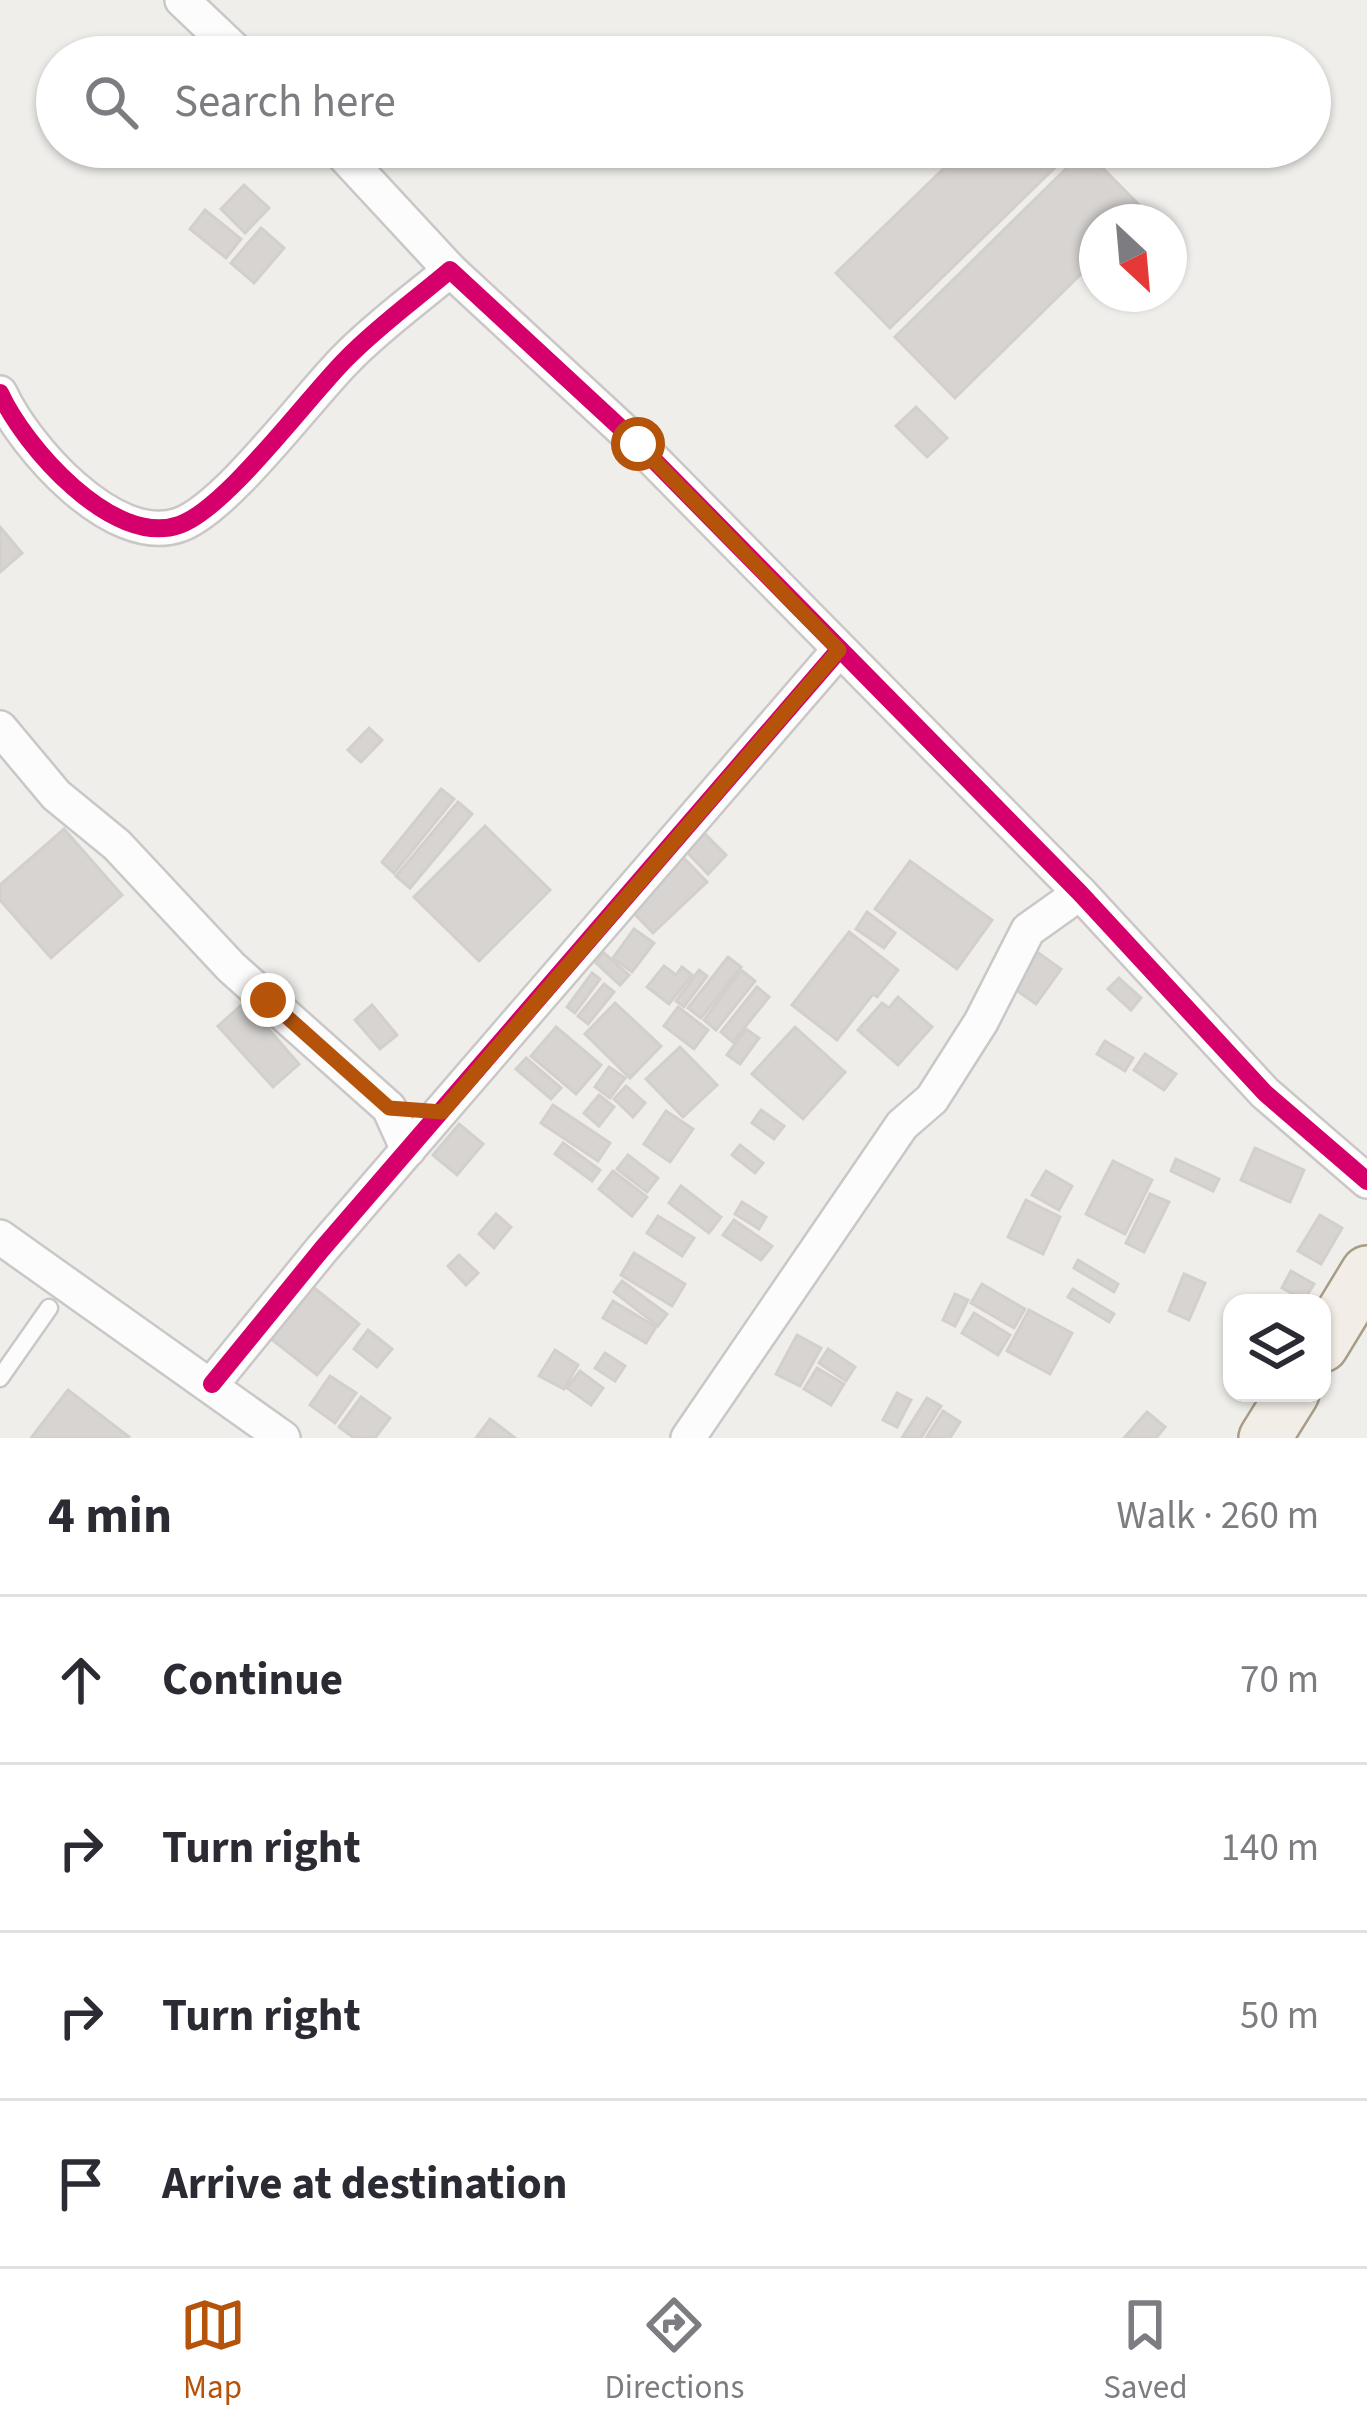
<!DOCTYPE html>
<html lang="en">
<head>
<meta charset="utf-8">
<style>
	:root { --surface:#fff; --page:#f2f2f3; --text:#2b2b33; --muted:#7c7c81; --line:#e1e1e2; --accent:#b45309 }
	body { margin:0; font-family:"Source Sans 3",sans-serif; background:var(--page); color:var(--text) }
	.controls { position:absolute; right:36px; bottom:36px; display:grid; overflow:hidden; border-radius:24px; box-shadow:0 3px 9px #0004 }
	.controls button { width:108px; height:108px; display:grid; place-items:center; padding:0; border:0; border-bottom:3px solid var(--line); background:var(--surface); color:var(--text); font:60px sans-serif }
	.compass { position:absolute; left:1079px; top:204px; width:108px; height:108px; border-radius:50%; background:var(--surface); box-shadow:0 3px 9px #0004; rotate:154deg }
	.stop { position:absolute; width:36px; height:36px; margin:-27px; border:9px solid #b45309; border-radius:50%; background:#fff }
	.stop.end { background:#b45309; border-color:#fff; box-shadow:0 3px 12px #0008 }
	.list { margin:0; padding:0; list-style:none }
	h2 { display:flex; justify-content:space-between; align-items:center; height:156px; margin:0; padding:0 48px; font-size:51px }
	h2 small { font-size:39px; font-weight:400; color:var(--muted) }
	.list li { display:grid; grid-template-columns:78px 1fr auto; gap:36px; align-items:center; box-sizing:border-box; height:168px; padding:0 48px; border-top:3px solid var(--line) }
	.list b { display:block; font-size:45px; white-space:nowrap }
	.list em { font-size:39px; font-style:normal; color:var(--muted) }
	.icon { flex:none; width:66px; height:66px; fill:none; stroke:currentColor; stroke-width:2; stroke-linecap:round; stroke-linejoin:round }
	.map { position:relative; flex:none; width:1367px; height:1438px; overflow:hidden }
	.search { position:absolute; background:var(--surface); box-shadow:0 3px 9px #0004; left:36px; right:36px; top:36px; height:132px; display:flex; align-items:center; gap:30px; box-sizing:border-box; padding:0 42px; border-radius:66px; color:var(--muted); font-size:45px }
	.sheet { height:828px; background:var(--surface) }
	nav { display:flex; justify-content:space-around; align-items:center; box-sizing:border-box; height:168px; border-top:3px solid var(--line); background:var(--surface); font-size:33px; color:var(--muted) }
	nav a { display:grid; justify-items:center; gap:6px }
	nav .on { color:var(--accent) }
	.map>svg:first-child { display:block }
</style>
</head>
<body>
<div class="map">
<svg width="1367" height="1438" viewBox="0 0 1367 1438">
	<rect width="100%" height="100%" fill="#f0eeeb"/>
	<g fill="#d7d4d2" stroke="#d3d0cc" stroke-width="3">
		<path d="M966,147h98l6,6 -180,175 -54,-55z"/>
		<path d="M1085,150l60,61 -11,11h-37v36l-142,140 -60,-61z"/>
		<path d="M244,185l25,23 -24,25 -24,-24z"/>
		<path d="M205,210l36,29 -15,19 -36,-29z"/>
		<path d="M261,228l23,20 -30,35 -23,-20z"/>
		<path d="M916,407l31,31 -20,19 -31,-31z"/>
		<path d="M0,527l22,26 -22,19z"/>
		<path d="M369,728l13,12 -21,22 -13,-12z"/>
		<path d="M441,789l13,10 -60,74 -12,-11z"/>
		<path d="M458,802l14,12 -62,74 -14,-12z"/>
		<path d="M485,826l65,64 -71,71 -65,-64z"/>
		<path d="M64,829l58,66 -71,63 -51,-58v-15z"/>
		<path d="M702,831l24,24 -18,19 -24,-25z"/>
		<path d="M678,852l29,30 -54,51 -28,-29z"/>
		<path d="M910,861l82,59 -35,49 -82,-60z"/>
		<path d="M867,912l28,21 -11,15 -28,-19z"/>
		<path d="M634,929l20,14 -22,29 -19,-14z"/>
		<path d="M849,932l49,38 -21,27 -4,-3 -36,46 -45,-35z"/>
		<path d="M1037,952l24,17 -25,35 -24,-17z"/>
		<path d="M604,953l25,22 -9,10 -25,-23z"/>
		<path d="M728,957l13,10 -40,51 -13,-10z"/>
		<path d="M664,966l12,9 6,-8 10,8 -23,29 -22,-17z"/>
		<path d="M699,970l8,6 -23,31 -8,-6z"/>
		<path d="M741,970l14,11 -39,49 -12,-10z"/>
		<path d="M592,973l8,6 -25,34 -8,-6z"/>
		<path d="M1119,978l22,20 -10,12 -23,-21z"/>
		<path d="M604,984l10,8 -26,32 -10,-8z"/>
		<path d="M757,987l12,10 -36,45 -12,-10z"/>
		<path d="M898,997l34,30 -34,38 -40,-35 24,-27 7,5z"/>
		<path d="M245,1002l54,62 -26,23 -55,-61z"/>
		<path d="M615,1003l46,43 -31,32 -45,-44z"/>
		<path d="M372,1005l25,30 -17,14 -25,-29z"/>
		<path d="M678,1007l30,23 -14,19 -30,-23z"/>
		<path d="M556,1027l45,38 -25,29 -45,-38z"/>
		<path d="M795,1027l50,45 -42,47 -51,-45z"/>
		<path d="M746,1029l13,9 -19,26 -13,-9z"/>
		<path d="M1105,1041l28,17 -8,13 -28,-17z"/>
		<path d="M680,1047l37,38 -34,32 -37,-38z"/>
		<path d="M1145,1054l31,20 -12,16 -30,-20z"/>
		<path d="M526,1058l35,30 -10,11 -35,-30z"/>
		<path d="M609,1067l16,11 -15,20 -15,-11z"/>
		<path d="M626,1086l19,17 -12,14 -19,-18z"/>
		<path d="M599,1095l15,12 -15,19 -15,-13z"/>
		<path d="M553,1105l57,38 -12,18 -57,-38z"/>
		<path d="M761,1110l23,16 -10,13 -22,-16z"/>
		<path d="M666,1111l27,18 -23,33 -26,-18z"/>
		<path d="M459,1124l24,20 -26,31 -24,-20z"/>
		<path d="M563,1143l37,27 -8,11 -37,-27z"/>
		<path d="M740,1145l23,18 -8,10 -23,-18z"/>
		<path d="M1255,1148l49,22 -14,32 -49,-22z"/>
		<path d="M628,1155l30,23 -11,14 -30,-23z"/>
		<path d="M1176,1159l43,20 -6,12 -42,-20z"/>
		<path d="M1113,1161l39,19 -27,54 -39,-20z"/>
		<path d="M613,1171l34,26 -15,19 -33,-27z"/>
		<path d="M1046,1171l26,15 -13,24 -27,-15z"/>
		<path d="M681,1186l40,31 -12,16 -40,-30z"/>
		<path d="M1150,1194l19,8 -25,50 -18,-9z"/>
		<path d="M1026,1200l34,17 -17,37 -35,-17z"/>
		<path d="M742,1202l24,15 -7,12 -24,-15z"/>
		<path d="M496,1214l15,13 -17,21 -15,-14z"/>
		<path d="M1320,1215l22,13 -21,36 -23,-13z"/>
		<path d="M658,1216l36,22 -12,18 -35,-23z"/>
		<path d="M734,1220l38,26 -11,14 -38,-25z"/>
		<path d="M634,1253l51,31 -13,22 -51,-31z"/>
		<path d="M459,1255l19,18 -12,12 -18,-19z"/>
		<path d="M1078,1260l40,24 -4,8 -40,-24z"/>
		<path d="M1291,1271l23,13 -10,16 -22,-12z"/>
		<path d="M1184,1274l21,9 -16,37 -20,-9z"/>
		<path d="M622,1281l45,33 -9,12 -44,-34z"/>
		<path d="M982,1284l43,25 -11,19 -43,-25z"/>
		<path d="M313,1287l46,37 -42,51 -47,-37z"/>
		<path d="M1073,1289l41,25 -5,8 -41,-25z"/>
		<path d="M955,1294l13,6 -13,26 -12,-6z"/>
		<path d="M613,1301l43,26 -10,16 -43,-25z"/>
		<path d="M1029,1310l43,23 -22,41 -43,-23z"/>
		<path d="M974,1313l36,22 -12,20 -36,-22z"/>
		<path d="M368,1330l24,19 -15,18 -23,-18z"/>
		<path d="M797,1335l24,13 -21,38 -24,-12z"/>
		<path d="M828,1349l27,18 -9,14 -27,-18z"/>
		<path d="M555,1350l23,15 -14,24 -25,-13z"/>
		<path d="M605,1353l20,13 -10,15 -20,-13z"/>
		<path d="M817,1368l27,16 -13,21 -27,-16z"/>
		<path d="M580,1371l23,17 -12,17 -24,-17z"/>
		<path d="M330,1376l26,17 -21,30 -25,-18z"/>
		<path d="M68,1390l61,47 -1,1h-97z"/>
		<path d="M897,1393l14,7 -14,27 -14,-7z"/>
		<path d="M361,1397l29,21 -15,20h-21l-15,-11z"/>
		<path d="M927,1398l14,8 -20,32h-19z"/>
		<path d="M943,1411l17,11 -10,16h-24z"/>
		<path d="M1147,1412l18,15 -9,11h-32z"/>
		<path d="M490,1419l25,19h-39z"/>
	</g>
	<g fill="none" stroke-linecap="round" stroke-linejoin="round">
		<g stroke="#c9c8c7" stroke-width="21">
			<path id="service" d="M0,1378l49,-70"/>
		</g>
		<g stroke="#c9c8c7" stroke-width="38">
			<g id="minor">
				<path d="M182,0l60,57"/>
				<path d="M336,147l114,123"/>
				<path d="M0,393c24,53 113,155 179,132 47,-16 128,-127 167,-166 32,-33 70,-60 104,-89l188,174 442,449 185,200 102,88"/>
				<path d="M0,728l56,67 61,50 114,122 158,141 19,42"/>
				<path d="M0,1237l283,201"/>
				<path d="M212,1384l110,-135 517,-599"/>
				<path d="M688,1438l214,-313 30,-26 49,-77 47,-92 52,-37"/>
			</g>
		</g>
		<g stroke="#a79c86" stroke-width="56">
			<g id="primary">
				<path d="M1322,1346l45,-74"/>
				<path d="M1265,1438l28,-45"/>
			</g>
		</g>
		<use href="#service" stroke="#fdfcfc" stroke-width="16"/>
		<use href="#minor" stroke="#fdfcfc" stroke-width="33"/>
		<use href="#primary" stroke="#f3ede7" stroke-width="51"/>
		<g stroke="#fff" stroke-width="26">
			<g id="cycleway">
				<path d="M0,393c24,53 113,155 179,132 47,-16 128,-127 167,-166 32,-33 70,-60 104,-89l188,174 442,449 185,200 102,88"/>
				<path d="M212,1384l110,-135 517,-599"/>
			</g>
		</g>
		<use href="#cycleway" stroke="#d6006c" stroke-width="18"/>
	</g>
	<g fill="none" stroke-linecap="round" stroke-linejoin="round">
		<path stroke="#b45309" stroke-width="15" d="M268,1000l121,108 53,4 397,-462 -201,-206"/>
	</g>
</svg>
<div class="controls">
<button><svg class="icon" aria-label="layers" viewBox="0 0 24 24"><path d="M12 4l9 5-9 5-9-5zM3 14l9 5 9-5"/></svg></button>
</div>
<svg class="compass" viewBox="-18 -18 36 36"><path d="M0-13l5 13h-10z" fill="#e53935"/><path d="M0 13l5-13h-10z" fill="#7c7c81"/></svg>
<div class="stop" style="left:638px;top:444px"></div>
<div class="stop end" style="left:268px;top:1000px"></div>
<div class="search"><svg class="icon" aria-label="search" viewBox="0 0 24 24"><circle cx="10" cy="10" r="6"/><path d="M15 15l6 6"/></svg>Search here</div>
</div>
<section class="sheet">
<h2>4 min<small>Walk · 260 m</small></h2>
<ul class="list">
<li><svg class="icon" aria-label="ahead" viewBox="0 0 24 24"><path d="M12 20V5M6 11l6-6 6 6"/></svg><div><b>Continue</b></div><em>70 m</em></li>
<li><svg class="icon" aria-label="right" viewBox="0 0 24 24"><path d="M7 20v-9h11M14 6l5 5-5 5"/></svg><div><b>Turn right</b></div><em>140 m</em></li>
<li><svg class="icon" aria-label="right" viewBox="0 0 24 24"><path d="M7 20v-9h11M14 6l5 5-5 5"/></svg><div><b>Turn right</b></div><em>50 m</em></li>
<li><svg class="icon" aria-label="arrive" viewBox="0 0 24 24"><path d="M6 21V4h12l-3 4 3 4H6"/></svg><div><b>Arrive at destination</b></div></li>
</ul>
</section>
<nav>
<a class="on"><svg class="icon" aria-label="map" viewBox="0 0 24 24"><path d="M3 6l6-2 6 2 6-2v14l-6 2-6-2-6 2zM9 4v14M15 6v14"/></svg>Map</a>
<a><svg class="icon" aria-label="directions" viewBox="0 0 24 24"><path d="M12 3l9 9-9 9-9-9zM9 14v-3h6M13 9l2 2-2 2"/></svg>Directions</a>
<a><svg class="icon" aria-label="saved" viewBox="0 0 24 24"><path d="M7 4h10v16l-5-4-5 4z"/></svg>Saved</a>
</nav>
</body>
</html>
